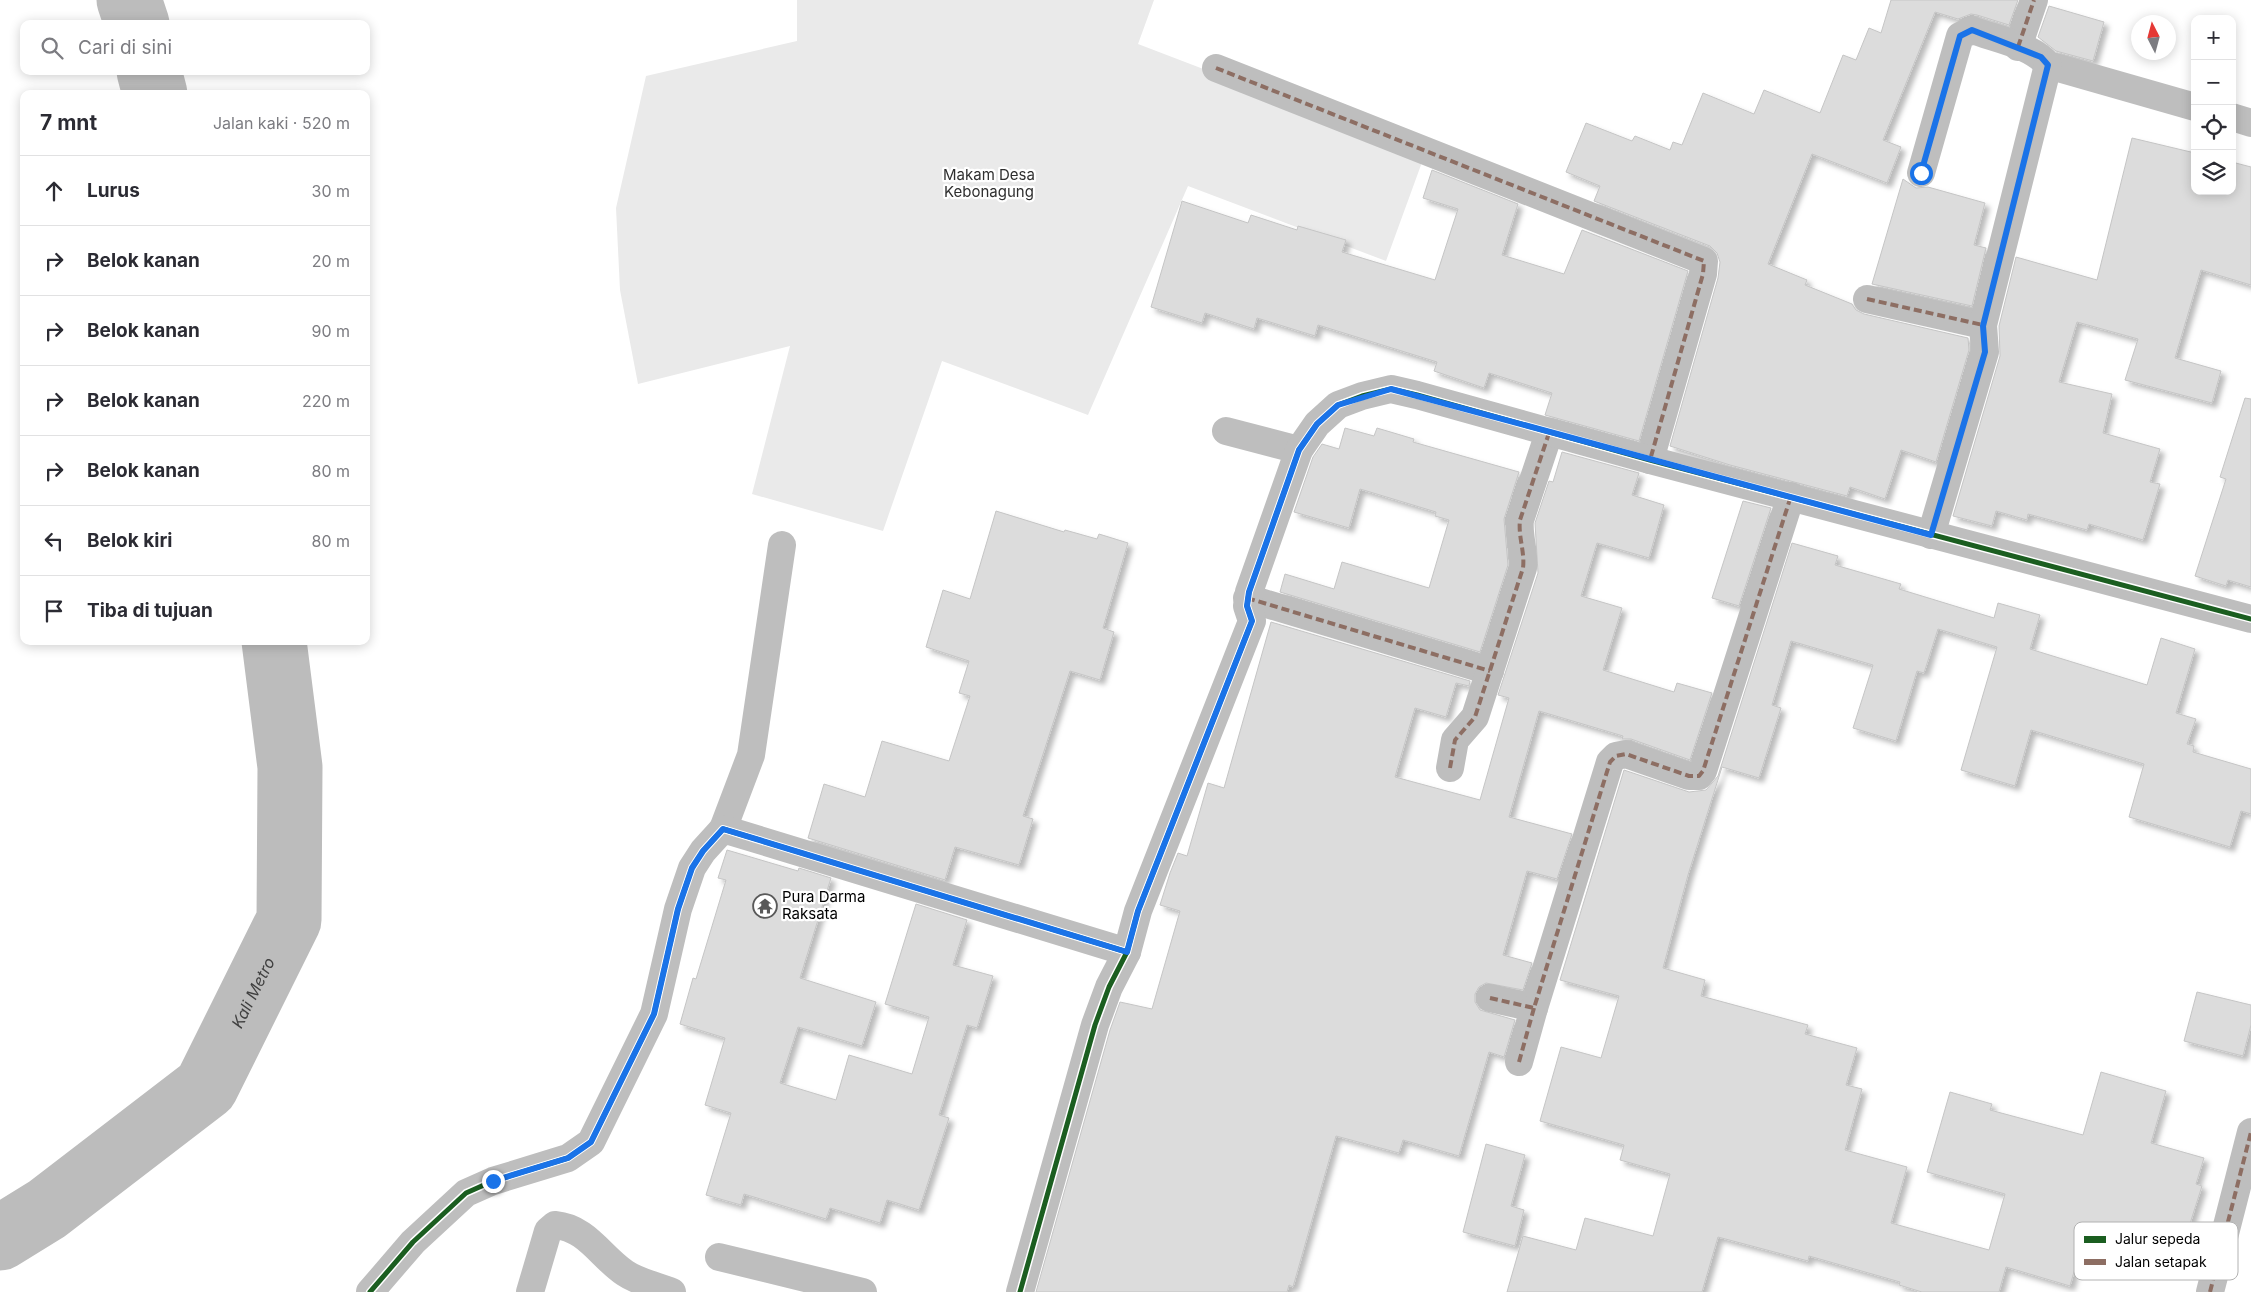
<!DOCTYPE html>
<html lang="id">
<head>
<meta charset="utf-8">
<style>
	:root { --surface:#fff; --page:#f2f2f3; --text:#2b2b33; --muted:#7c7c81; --line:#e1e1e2 }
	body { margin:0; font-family:Inter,sans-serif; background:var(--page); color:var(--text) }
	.controls { position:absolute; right:15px; top:15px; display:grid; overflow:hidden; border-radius:10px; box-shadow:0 2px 12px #0003 }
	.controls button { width:45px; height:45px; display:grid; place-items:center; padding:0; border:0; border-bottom:1px solid var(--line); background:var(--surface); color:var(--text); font:25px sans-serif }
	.compass { position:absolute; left:2131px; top:15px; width:45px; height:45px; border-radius:50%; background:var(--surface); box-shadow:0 2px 12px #0003; rotate:354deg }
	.stop { position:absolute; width:15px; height:15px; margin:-11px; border:4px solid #1a73e8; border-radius:50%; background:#fff }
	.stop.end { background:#1a73e8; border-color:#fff; box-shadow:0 1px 5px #0008 }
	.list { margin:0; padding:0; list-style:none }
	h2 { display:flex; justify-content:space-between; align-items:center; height:65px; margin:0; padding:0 20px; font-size:21px }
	h2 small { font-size:16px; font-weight:400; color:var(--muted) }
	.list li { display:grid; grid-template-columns:32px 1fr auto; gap:15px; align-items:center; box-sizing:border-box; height:70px; padding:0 20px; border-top:1px solid var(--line) }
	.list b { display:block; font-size:19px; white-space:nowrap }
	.list em { font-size:16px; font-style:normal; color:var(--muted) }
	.icon { flex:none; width:28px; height:28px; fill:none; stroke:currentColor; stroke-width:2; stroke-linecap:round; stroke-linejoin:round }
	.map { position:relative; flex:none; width:2251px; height:1292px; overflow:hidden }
	.search { position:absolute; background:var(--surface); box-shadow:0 2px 12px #0003; left:20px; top:20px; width:350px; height:55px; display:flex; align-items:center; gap:12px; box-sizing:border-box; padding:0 18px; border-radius:10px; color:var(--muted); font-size:19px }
	.panel { position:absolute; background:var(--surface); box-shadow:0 2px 12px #0003; left:20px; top:90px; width:350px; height:555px; border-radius:10px }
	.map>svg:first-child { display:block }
</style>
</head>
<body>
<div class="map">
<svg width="2251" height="1292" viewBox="0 0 2251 1292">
	<defs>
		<filter id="shadow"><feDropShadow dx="4.5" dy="4.5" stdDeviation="2.5" flood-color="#0004"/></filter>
	</defs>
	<rect width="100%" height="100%" fill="#fff"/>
	<path fill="#eaeaea" d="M797,0h357l-16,44 287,110 -39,107 -198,-75 -100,229 -146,-54 -59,170 -131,-37 38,-148 -152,38 -18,-94 -4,-82 30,-132 151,-35z"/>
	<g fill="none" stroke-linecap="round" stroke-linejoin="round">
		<g stroke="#bcbcbc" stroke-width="65">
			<path d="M129,0l8,24"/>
			<path d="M149,71l6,23"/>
			<path id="s1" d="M0,1238l47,-29 159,-122 83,-167 1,-153 -16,-126"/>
		</g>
	</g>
	<g fill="#dcdcdc" stroke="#c5c5c5" filter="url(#shadow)">
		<path d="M1891,0h127l-9,25 -32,-10 -6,-1 -13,5 -23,-7 -52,128 18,7 -14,36 -75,-29 -44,110 39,16 -2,5 47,19 4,6 8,4 104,24 1,12 -33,112 -35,-12 -16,49 -35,-12 -3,9 -117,-31 -60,-19 48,-168 2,-16 -3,-9 -7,-7 -116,-45 6,-15 -34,-14 20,-49 46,18 3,-5 35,14 3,-8 9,3 21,-52 51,21 10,-24 56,23 23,-58 13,5 13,-32 12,5z"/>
		<path d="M2049,6l55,16 -11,39 -37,-10 -18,-14z"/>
		<path d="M2132,138l63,15v38h37v-29l19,5v118l-50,-15 -26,88 46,13 -9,32 -87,-23 13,-41 -61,-17 -18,60 53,12 -9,39 57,16 -10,33 10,2 -17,56 -54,-16 -2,6 -59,-16 -1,6 -31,-9 -4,15 -39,-10 47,-160 -1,-30 17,-69 81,23z"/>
		<path d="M1432,170l86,34 -16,51 62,19 18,-44 106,41 -49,170 -94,-26 7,-22 -63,-20 -5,15 -50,-17 3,-9 -119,-37 -3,11 -58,-18 -3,11 -49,-16 -3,10 -51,-16 31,-106 66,22 3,-8 46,15 1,-4 48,14 -4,12 93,28 23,-71 -35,-11z"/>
		<path d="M1903,179l13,9 12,-1 57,16 -11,42 12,3 -14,58 -100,-22z"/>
		<path d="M2245,398l6,1v188l-23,-7 -2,6 -31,-10 31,-97 -6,-2z"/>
		<path d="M1345,428l29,8 3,-8 37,11 -1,3 106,30 -15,47 4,46 -28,87 -200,-60 5,-18 49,15 8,-27 87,26 20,-68 -14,-4 1,-4 -76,-23 -11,39 -55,-16 19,-55 9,-13 17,5z"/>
		<path d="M1562,452l77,21 -7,22 32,10 -15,53 -52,-15 -16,53 41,12 -19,62 71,22 3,-9 35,10 -22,67 -59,-21h-9l1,-3 -84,-25 -30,106 63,17 -15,45 -30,-8 -24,84 29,8 -9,27 -37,-7 -7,4 -4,7v8l5,8 35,10 -11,37 -15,-5 -30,104 -56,-16 -4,13 -63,-17 -43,151 -4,-2 -2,7h-251l74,-262 10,-28 32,7 28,-98 -20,-6 10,-32 8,-20 9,3 21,-73 16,5 47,-166 199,59 -1,5 -13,-3 -10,34 -31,-9 -20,69 85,23 29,-102 -11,-3 40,-122 -3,-50 14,-42 4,1z"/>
		<path d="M1743,501l28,7 -32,98 -27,-8z"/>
		<path d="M996,511l68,21 1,-2 32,9 2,-5 29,9 -25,85 11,4 -14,48 -30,-9 -47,145 10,3 -14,46 -64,-18 -10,33 -137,-42 16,-54 41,13 17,-56 67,20 21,-65 -11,-3 10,-32 -43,-14 17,-57 27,9z"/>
		<path d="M1792,543l46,13 -3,9 66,19 -2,5 95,29 4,-15 42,12 -10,34 117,36 14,-47 34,11 -19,64 20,6 -9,25 7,2 -1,6 58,17v45l-10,-3 -11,36 -101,-30 15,-53 -113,-34 -16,56 -54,-16 36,-123 -59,-18 -14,44 -7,-2 -21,70 -43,-13 20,-63 -82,-24 -19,64 9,3 -22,70 -37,-11 -34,108 -25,93 42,12 -4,16 107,29 -3,9 52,14 -11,37 16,4 -17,61 62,17 -16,56 98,27 16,-56 -78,-22 23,-80 42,12 -2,6 93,25 18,-63 65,19 -15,52 53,15 -8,26 6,2 -23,72 -61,-17 -4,15 -33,-9 -11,39 -64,-19 -7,25h-77l-23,-7 1,-3 -91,-26 -1,5 -90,-24 -16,55h-195l16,-56 53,14 9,-32 68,18 17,-62 -50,-14 4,-15 -84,-24 21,-74 40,11 18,-62 -59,-16 64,-210 65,22 17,-2 12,-14z"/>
		<path d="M727,850l71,21 1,-3 32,10 -31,100 76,24 -14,44 -64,-19 -18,56 56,17 13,-45 63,19 17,-57 -44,-13 31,-100 51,16 -14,45 40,11 -16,52 -10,-3 -28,90 10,3 -30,92 -32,-10 -7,23 -50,-15 -4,11 -82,-25 -3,11 -35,-10 25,-82 -26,-8 20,-67 -45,-14 13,-46 3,1 30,-99 -8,-2z"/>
		<path d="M2197,992l54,13v20l-8,31 -59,-15z"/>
		<path d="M1486,1144l39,11 -14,51 13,4 -9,36 -52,-14z"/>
	</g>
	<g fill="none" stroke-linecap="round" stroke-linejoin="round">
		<g stroke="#bebebe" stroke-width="28">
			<path d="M2018,47l16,-47"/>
			<path d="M1216,68l488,193 -1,13 -53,186"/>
			<path d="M2232,117l19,6"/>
			<path d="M1921,173l39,-137 12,-6c24,9 60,15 76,35l147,42"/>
			<path d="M1867,299l116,26"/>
			<path d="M1226,431l73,19"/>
			<path d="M1931,535l54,-183 -2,-27 65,-260"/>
			<path d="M1247,598l243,73"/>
			<path d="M1450,768l5,-28 20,-23 48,-149c2,-16 -5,-32 -3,-48l29,-87"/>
			<path d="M723,829l28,-74 31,-210"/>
			<path d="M1490,998l44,10 76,-246 6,-6 10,-2 63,22h10l4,-5 88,-275"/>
			<path d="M1519,1062l15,-54"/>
			<path d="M719,1257l144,35"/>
			<path d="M370,1292l43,-50 53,-49 27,-12 75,-23 23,-16 63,-128 24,-105 14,-41 11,-17 20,-22 404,123"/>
			<path d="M530,1292l18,-61 7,-6c32,3 45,31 70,48 13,9 32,13 47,19"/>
			<path d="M1020,1292l75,-267 14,-38 18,-35 11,-41 114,-290 -5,-15 2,-14 50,-142 18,-26 21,-19 24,-9 29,-7 26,6 233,65 601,159"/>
			<path d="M2210,1292l41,-160"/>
		</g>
		<g stroke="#8d6e63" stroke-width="4" stroke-dasharray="8 4" stroke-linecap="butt">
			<path d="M2018,47l16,-47"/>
			<path d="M1216,68l488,193 -1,13 -53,186"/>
			<path d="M1867,299l116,26"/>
			<path d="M1931,535l54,-183 -2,-27 65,-260"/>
			<path d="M1247,598l243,73"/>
			<path d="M1450,768l5,-28 20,-23 48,-149c2,-16 -5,-32 -3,-48l29,-87"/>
			<path d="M1490,998l44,10 76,-246 6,-6 10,-2 63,22h10l4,-5 88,-275"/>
			<path d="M1519,1062l15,-54"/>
			<path d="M2210,1292l41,-160"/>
		</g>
		<g stroke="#fff" stroke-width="8">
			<g id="cycleway">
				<path d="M370,1292l43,-50 53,-49 27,-12 75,-23 23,-16 63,-128 24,-105 14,-41 11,-17 20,-22 404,123"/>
				<path d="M1020,1292l75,-267 14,-38 18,-35 11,-41 114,-290 -5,-15 2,-14 50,-142 18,-26 21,-19 24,-9 29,-7 26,6 233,65 601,159"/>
			</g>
		</g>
		<use href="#cycleway" stroke="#1b5e20" stroke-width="5"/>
	</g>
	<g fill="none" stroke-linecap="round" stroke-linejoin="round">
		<path stroke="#1a73e8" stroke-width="6" d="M493,1181l75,-23 23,-16 63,-128 24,-105 14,-41 11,-17 20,-22 404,123 11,-41 114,-290 -5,-15 2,-14 50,-142 18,-26 21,-19 53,-16 540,146 54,-183 -2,-26 65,-261 -7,-8 -69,-27 -12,6 -39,137"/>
	</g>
	<defs>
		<g id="temple-ring" transform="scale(1.25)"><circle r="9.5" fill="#fff" stroke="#595959" stroke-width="1.5"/><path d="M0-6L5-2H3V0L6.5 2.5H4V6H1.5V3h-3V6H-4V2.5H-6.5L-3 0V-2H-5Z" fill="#595959"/></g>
	</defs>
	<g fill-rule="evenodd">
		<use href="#temple-ring" x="765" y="906"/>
	</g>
	<g text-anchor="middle" stroke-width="4.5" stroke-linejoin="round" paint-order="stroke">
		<g font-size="15" fill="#2f2f2f" stroke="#fff">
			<text x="989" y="180">Makam Desa<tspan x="989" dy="17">Kebonagung</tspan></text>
		</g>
		<g font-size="15" fill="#000" stroke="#fff" text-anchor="start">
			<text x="782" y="902">Pura Darma<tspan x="782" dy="17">Raksata</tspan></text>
		</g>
		<g font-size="16" font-style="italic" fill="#404040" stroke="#fff">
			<text dy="6" stroke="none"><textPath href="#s1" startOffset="361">Kali Metro</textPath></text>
		</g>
	</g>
	<rect x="2074" y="1222" width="164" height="58" rx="8" fill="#fff" stroke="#b2b2b2" stroke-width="1"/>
	<rect x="2084" y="1236" width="22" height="7" fill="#1b5e20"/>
	<rect x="2084" y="1259" width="22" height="6" fill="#8d6e63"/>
	<g font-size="14" fill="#000">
		<text x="2115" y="1244">Jalur sepeda</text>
		<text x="2115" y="1267">Jalan setapak</text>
	</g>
</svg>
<div class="controls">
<button>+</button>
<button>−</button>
<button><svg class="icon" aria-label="locate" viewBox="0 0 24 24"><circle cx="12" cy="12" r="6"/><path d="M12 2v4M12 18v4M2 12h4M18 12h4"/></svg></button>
<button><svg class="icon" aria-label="layers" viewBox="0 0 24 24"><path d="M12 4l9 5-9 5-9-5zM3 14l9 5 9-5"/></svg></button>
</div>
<svg class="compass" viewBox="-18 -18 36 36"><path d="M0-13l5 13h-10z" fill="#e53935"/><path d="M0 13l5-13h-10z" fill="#7c7c81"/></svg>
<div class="stop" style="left:1921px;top:173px"></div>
<div class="stop end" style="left:493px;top:1181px"></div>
<div class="search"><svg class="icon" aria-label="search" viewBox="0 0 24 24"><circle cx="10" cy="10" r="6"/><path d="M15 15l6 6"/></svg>Cari di sini</div>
<section class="panel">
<h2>7 mnt<small>Jalan kaki · 520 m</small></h2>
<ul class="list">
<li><svg class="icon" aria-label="ahead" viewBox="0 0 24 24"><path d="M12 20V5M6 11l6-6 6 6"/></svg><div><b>Lurus</b></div><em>30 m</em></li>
<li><svg class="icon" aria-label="right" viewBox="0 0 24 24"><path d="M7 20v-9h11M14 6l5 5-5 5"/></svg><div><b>Belok kanan</b></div><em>20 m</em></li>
<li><svg class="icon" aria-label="right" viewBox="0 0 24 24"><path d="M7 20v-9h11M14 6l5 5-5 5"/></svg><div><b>Belok kanan</b></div><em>90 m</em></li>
<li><svg class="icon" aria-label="right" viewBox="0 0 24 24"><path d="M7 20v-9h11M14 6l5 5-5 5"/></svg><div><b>Belok kanan</b></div><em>220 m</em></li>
<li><svg class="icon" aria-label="right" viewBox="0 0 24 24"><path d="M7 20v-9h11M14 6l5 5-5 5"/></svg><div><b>Belok kanan</b></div><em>80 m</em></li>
<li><svg class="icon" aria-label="left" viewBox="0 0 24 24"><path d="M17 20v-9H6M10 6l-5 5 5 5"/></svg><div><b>Belok kiri</b></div><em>80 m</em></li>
<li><svg class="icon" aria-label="arrive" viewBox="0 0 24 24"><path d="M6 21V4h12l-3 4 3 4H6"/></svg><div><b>Tiba di tujuan</b></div></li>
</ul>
</section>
</div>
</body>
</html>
